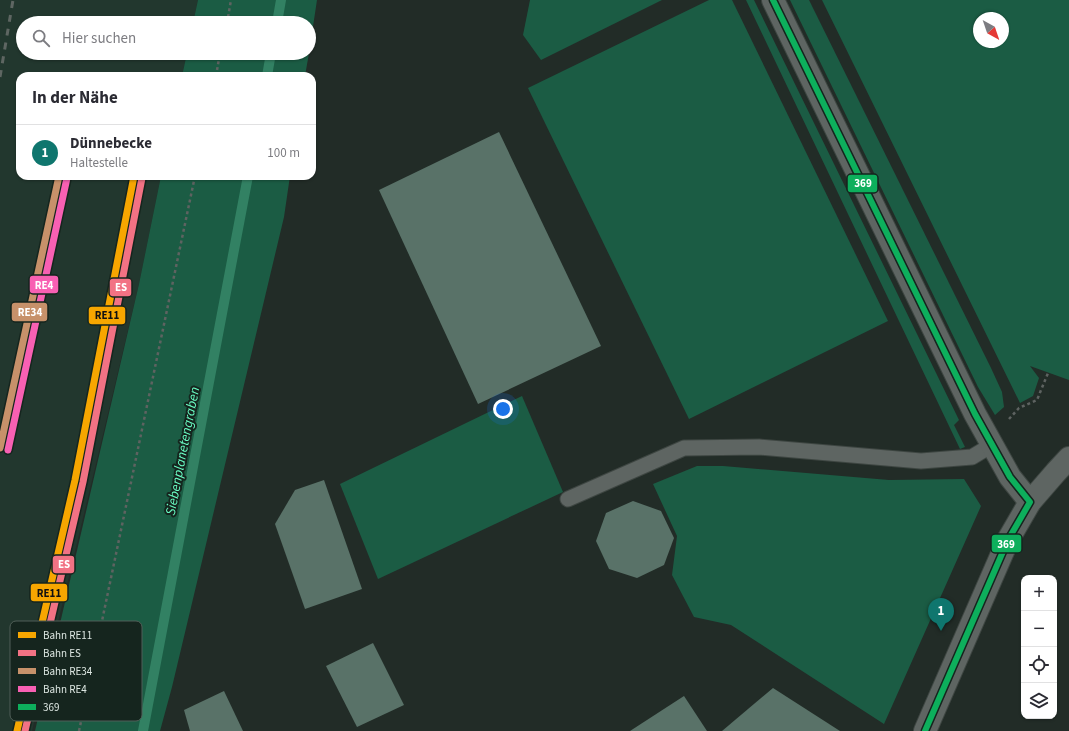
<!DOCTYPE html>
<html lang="de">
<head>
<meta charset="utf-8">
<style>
	:root { --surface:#fff; --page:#f2f2f3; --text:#2b2b33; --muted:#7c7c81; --line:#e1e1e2; --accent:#0f766e }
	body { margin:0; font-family:"Source Sans 3",sans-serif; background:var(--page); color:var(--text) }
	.controls { position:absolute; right:12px; bottom:12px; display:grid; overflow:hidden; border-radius:8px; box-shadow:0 1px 3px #0004 }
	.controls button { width:36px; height:36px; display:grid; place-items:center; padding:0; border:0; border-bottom:1px solid var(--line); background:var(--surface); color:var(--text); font:20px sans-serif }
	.compass { position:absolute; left:973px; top:12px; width:36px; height:36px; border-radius:50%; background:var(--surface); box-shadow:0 1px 3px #0004; rotate:140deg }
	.you { position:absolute; left:503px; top:409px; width:14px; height:14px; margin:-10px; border:3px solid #fff; border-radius:50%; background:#1a73e8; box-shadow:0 0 0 6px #1a73e833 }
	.badge { display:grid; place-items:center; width:26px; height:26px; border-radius:50%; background:var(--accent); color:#fff; font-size:13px; font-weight:700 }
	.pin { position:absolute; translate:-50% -33px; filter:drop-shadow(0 1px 2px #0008) }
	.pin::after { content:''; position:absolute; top:21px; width:14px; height:12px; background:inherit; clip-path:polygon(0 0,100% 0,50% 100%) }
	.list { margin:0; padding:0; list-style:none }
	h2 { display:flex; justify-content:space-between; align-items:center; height:52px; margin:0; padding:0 16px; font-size:17px }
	h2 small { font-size:13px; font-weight:400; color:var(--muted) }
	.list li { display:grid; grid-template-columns:26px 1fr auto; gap:12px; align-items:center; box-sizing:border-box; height:56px; padding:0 16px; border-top:1px solid var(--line) }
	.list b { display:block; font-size:15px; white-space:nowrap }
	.list p { margin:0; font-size:13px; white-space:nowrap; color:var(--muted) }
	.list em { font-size:13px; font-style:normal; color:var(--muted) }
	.icon { flex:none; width:22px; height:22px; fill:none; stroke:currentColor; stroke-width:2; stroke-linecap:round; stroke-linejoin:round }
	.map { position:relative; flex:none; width:1069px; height:731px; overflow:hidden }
	.search { position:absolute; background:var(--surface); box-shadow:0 1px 3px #0004; left:16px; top:16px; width:300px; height:44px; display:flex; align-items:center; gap:10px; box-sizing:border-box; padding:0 14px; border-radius:22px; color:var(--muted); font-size:15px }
	.panel { position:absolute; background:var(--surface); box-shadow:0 1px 3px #0004; left:16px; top:72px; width:300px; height:108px; border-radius:12px }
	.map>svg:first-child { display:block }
</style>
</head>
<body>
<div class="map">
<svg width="1069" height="731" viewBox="0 0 1069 731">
	<rect width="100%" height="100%" fill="#222c27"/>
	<path fill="#22372e" d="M0,0h198l-5,23h-170v30h164l-5,23h-162v100h141l-22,108 -107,447h-32z"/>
	<g fill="#1b5c44" fill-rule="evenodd">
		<path d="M198,0h119l-8,53v-30h-116z"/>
		<path d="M530,0h132l-121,60 -18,-25z"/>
		<path d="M709,0h23l156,321 -199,98 -161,-331z"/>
		<path d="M746,0h8l205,420 -5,5 11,22 -5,2z"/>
		<path d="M790,0h19l182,368 11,24 2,15 -9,8 -17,-28z"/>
		<path d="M822,0h247v380l-39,-14 9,12 -6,18 -13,7zM979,18h24v24h-24z"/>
		<path d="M187,53h122l-4,23h-123z"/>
		<path d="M161,176h129l-6,41 -112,470 -12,44h-125l104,-447z"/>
		<path d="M522,396l41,96 -185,87 -38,-95z"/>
		<path d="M697,466h26l166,14 75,-1 17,27 -97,218 -153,-99 -37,-8 -22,-42 5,-39 -24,-52z"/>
	</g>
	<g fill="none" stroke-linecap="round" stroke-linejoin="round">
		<g stroke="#328163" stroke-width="10">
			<path d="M277,23l4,-23"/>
			<path d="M267,76l4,-23"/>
			<path d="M143,731l105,-555"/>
		</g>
	</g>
	<g fill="#597268">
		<path d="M499,132l102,214 -123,58 -99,-214z"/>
		<path d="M324,480l38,109 -57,20 -30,-85 20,-34z"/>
		<path d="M633,501l28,10 13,27 -10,27 -27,13 -28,-9 -13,-28 10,-28z"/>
		<path d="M373,643l31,62 -47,22 -31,-61z"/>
		<path d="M773,688l67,43h-118z"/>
		<path d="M224,691l19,40h-53l-6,-21z"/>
		<path d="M684,696l23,35h-77z"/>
	</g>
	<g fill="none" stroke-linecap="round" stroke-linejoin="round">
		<g stroke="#3e4642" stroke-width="17">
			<path id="lane" d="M568,499l116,-51 75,-1 162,14 51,-4 20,-12"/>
		</g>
		<g stroke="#3e4642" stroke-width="24">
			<g id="street">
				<path d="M773,0l202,414 35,63 20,25"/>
				<path d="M925,731l83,-191 22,-38 26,-30 13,-14"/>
			</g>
		</g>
		<g stroke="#5e6361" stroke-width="2.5" stroke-dasharray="3 3" stroke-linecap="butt">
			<path d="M227,23l4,-23"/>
			<path d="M216,76l4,-23"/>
			<path d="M1009,419l10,-11 18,-8 11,-27"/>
			<path d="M79,731l116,-555"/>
		</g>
		<use href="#lane" stroke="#5e6562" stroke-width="15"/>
		<use href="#street" stroke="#5e6562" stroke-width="22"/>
		<path stroke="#5e6662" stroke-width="3" stroke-dasharray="7 7" stroke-linecap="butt" d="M0,77l13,-77"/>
		<g stroke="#15251e" stroke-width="9">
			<path id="bus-1" d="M773,0l202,414 35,63 20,25 -22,38 -83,191"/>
		</g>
		<use href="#bus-1" stroke="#0daf5c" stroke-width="6"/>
		<g stroke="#15251e" stroke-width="10">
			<path id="rail-1" d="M17,731l58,-251 59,-304"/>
		</g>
		<g stroke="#15251e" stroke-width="10">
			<path id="rail-2" d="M25,731l58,-249 59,-304"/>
		</g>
		<g stroke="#15251e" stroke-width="10">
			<path id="rail-3" d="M0,448l59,-272"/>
		</g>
		<g stroke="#15251e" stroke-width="10">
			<path id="rail-4" d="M8,450l59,-272"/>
		</g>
		<use href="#rail-1" stroke="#f7a600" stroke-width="7"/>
		<use href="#rail-2" stroke="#f27284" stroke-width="7"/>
		<use href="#rail-3" stroke="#c7916a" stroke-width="7"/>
		<use href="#rail-4" stroke="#f860b3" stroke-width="7"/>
	</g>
	<g text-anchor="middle" stroke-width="4" stroke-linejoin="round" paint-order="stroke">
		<g font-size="14" font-style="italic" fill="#6afec5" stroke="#15251e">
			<text transform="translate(182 451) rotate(-79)" y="5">Siebenplanetengraben</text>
		</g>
	</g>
	<rect x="10" y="621" width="132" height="100" rx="6" fill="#15251e" stroke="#515f58" stroke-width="1"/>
	<rect x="18" y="632" width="18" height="6" fill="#f7a600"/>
	<rect x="18" y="650" width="18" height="6" fill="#f27284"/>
	<rect x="18" y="668" width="18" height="6" fill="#c7916a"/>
	<rect x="18" y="686" width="18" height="6" fill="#f860b3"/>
	<rect x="18" y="704" width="18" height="6" fill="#0daf5c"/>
	<g font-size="11" fill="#dce6e1">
		<text x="43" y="639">Bahn RE11</text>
		<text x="43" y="657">Bahn ES</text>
		<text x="43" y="675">Bahn RE34</text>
		<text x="43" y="693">Bahn RE4</text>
		<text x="43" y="711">369</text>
	</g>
	<g stroke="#15251e" stroke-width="1.5">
		<rect x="847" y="174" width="31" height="19" rx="4" fill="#0daf5c"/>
		<rect x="29" y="275" width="30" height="19" rx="4" fill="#f860b3"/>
		<rect x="109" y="278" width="23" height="19" rx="4" fill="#f27284"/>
		<rect x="11" y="302" width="37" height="20" rx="4" fill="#c7916a"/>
		<rect x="88" y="306" width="38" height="19" rx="4" fill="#f7a600"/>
		<rect x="991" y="534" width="31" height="19" rx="4" fill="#0daf5c"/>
		<rect x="52" y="555" width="23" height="19" rx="4" fill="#f27284"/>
		<rect x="30" y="583" width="38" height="19" rx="4" fill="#f7a600"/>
	</g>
	<g font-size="11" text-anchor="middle" font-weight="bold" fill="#fff">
		<text x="863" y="187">369</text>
		<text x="44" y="289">RE4</text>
		<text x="121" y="291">ES</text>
		<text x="30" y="316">RE34</text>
		<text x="1006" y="548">369</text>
		<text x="64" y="568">ES</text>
	</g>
	<g font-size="11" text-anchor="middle" font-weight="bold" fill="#111">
		<text x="107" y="319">RE11</text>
		<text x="49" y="597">RE11</text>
	</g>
</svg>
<div class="controls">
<button>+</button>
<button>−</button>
<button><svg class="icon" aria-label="locate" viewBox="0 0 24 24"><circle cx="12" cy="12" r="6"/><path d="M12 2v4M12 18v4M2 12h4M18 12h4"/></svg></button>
<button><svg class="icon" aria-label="layers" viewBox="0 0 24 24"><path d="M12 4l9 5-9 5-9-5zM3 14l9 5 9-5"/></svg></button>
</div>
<svg class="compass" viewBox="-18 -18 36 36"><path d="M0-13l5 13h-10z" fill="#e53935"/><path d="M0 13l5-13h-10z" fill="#7c7c81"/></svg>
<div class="you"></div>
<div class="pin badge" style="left:941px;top:631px">1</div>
<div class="search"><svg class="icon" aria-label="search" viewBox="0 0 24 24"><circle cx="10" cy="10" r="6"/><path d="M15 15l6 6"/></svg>Hier suchen</div>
<section class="panel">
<h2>In der Nähe<small></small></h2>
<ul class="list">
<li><span class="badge">1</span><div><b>Dünnebecke</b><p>Haltestelle</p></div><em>100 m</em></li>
</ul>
</section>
</div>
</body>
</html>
